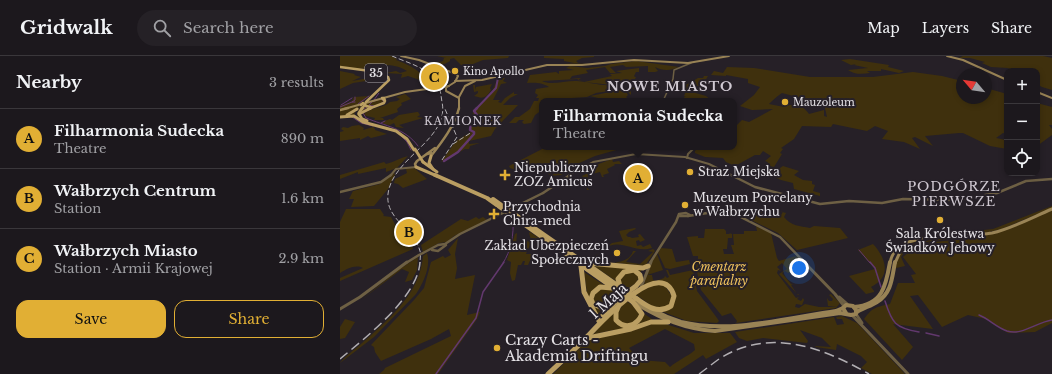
<!DOCTYPE html>
<html lang="en">
<head>
<meta charset="utf-8">
<style>
	:root { --surface:#1c181d; --page:#252126; --text:#f1f3f6; --muted:#a0a0a4; --line:#3a373b; --accent:#e1af34 }
	body { margin:0; font-family:"Libre Baskerville",serif; background:var(--page); color:var(--text) }
	.controls { position:absolute; right:12px; top:12px; display:grid; overflow:hidden; border-radius:8px; box-shadow:0 2px 6px #0003 }
	.controls button { width:36px; height:36px; display:grid; place-items:center; padding:0; border:0; border-bottom:1px solid var(--line); background:var(--surface); color:var(--text); font:20px sans-serif }
	.compass { position:absolute; left:616px; top:12px; width:36px; height:36px; border-radius:50%; background:var(--surface); box-shadow:0 2px 6px #0003; rotate:299deg }
	.you { position:absolute; left:459px; top:212px; width:14px; height:14px; margin:-10px; border:3px solid #fff; border-radius:50%; background:#1a73e8; box-shadow:0 0 0 6px #1a73e833 }
	.badge { display:grid; place-items:center; width:26px; height:26px; border-radius:50%; background:var(--accent); color:#111; font-size:13px; font-weight:700 }
	.pin { position:absolute; translate:-50% -50%; border:2px solid #fff; box-shadow:0 1px 4px #0006 }
	.popup { position:absolute; left:199px; top:42px; width:198px; height:52px; box-sizing:border-box; display:grid; place-content:center; border-radius:8px; background:var(--surface); filter:drop-shadow(0 1px 3px #0005); font-size:13px; white-space:nowrap; color:var(--muted) }
	.popup b { font-size:15px; color:var(--text) }
	.popup::after { content:''; position:absolute; left:50%; top:100%; margin-left:-8px; border:8px solid transparent; border-top-color:var(--surface) }
	.list { margin:0; padding:0; list-style:none }
	h2 { display:flex; justify-content:space-between; align-items:center; height:52px; margin:0; padding:0 16px; font-size:17px }
	h2 small { font-size:13px; font-weight:400; color:var(--muted) }
	.list li { display:grid; grid-template-columns:26px 1fr auto; gap:12px; align-items:center; box-sizing:border-box; height:60px; padding:0 16px; border-top:1px solid var(--line) }
	.list b { display:block; font-size:15px; white-space:nowrap }
	.list p { margin:0; font-size:13px; white-space:nowrap; color:var(--muted) }
	.list em { font-size:13px; font-style:normal; color:var(--muted) }
	.actions { display:flex; gap:8px; padding:12px 16px }
	.actions a { flex:1; padding:9px 0; border:1px solid var(--accent); border-radius:12px; text-align:center; font-size:14px; color:var(--accent) }
	.actions .main { background:var(--accent); color:#111 }
	.icon { flex:none; width:22px; height:22px; fill:none; stroke:currentColor; stroke-width:2; stroke-linecap:round; stroke-linejoin:round }
	.map { position:relative; flex:none; width:712px; height:318px; overflow:hidden }
	header { display:flex; align-items:center; gap:24px; box-sizing:border-box; height:56px; padding:0 20px; background:var(--surface); border-bottom:1px solid var(--line) }
	header strong { font-size:19px }
	nav { display:flex; gap:22px; margin-inline-start:auto; font-size:14px }
	.search { width:280px; height:36px; background:var(--page); display:flex; align-items:center; gap:10px; box-sizing:border-box; padding:0 14px; border-radius:22px; color:var(--muted); font-size:15px }
	main { display:flex }
	aside { flex:1; background:var(--surface) }
	.map>svg:first-child { display:block }
</style>
</head>
<body>
<header>
<strong>Gridwalk</strong>
<div class="search"><svg class="icon" aria-label="search" viewBox="0 0 24 24"><circle cx="10" cy="10" r="6"/><path d="M15 15l6 6"/></svg>Search here</div>
<nav><a>Map</a><a>Layers</a><a>Share</a></nav>
</header>
<main>
<aside>
<h2>Nearby<small>3 results</small></h2>
<ul class="list">
<li><span class="badge">A</span><div><b>Filharmonia Sudecka</b><p>Theatre</p></div><em>890 m</em></li>
<li><span class="badge">B</span><div><b>Wałbrzych Centrum</b><p>Station</p></div><em>1.6 km</em></li>
<li><span class="badge">C</span><div><b>Wałbrzych Miasto</b><p>Station · Armii Krajowej</p></div><em>2.9 km</em></li>
</ul>
<div class="actions"><a class="main">Save</a><a>Share</a></div>
</aside>
<div class="map">
<svg width="712" height="318" viewBox="0 0 712 318">
	<rect width="100%" height="100%" fill="#262027"/>
	<g fill="#3f300d" fill-rule="evenodd">
		<path d="M0,0h51l6,3 -1,1c11,4 27,11 30,22l5,-1 2,2 -10,3 -3,-6 -12,-4 -11,3 4,-1 1,-4 -16,-1 10,-2 4,2 7,-2c-23,-15 -42,5 -67,-5z"/>
		<path d="M97,0h72l-1,2 -25,2 -15,6 -7,-1 -7,-7 -4,1v2c-4,3 -10,5 -13,2l6,-2 1,-3h2z"/>
		<path d="M204,0h50v1l-12,1 -6,3 2,2h13l-27,1 10,-1 -10,-2v-2l-20,-1z"/>
		<path d="M623,0h80l9,2v32l-10,-3 -5,-3v-13h-25l-4,-3 -17,-1 -9,-4 3,-1 -15,-4h-11z"/>
		<path d="M510,3l39,6 -1,2 16,4 -5,2 -18,-4v2h-14l3,2c-8,1 -15,2 -22,-3l20,-2 -14,-3 2,-1 -5,1 -10,-5z"/>
		<path d="M296,5l43,6c-9,4 -16,4 -24,0l3,4 -3,1h-19l-2,4h1l-1,1h2l-1,2h3l-24,5 8,1 -2,1h3l-2,1h2l-1,2 -26,4 -9,4 -15,1v3h-30v9l-7,5 -4,8 -7,1 -2,-2 2,-2h-5l-3,3h-7l6,-6h4l11,-8 4,-8h4l1,-3h-3l2,-3 -3,-2 1,-4 13,-2c-5,-4 -14,-5 -22,-4l3,-8 26,-3 3,2v-3l15,-1 -8,-2 4,-2 17,2 18,-2 6,-2zM283,9l3,2 22,-1v6h-9v-4l-23,3 6,2 -12,1 2,2 -28,6 28,3c-12,1 -23,-3 -35,-4 -10,-1 -26,5 -35,0l35,-2 5,2 -4,-1 3,-2 -11,1 2,-3 16,-3 -2,-3 19,-3 5,6h6l-6,-6z"/>
		<path d="M387,11l27,1 56,9h63l40,-5 29,4 20,5v17h24v-10l21,6v40l-4,-1 -7,5 10,2 1,9 -17,-3 -27,-13h-4l-34,3 8,10 -18,-9 -3,1 8,11 -16,-7 -22,-3 6,-8 -13,-5 -8,5 -34,-7 -2,3 -29,-1 -8,13 -13,9 2,1 -3,4 2,1 -8,13 -8,-2 2,-3 -3,-1 6,-5 -8,-5 -3,4h-5l-20,11 -9,-4 -3,-4 -18,-1 -10,-4v-2l4,-4h35v-19l8,-8 7,2 24,-13 -21,1 -12,-4 14,-11 6,-8 -12,-4v-4l-22,-4v1l-15,-1 3,-4 9,2zM442,37l42,11 3,13 -3,-1v-6l-15,4c-5,-8 -16,-12 -25,-7l-15,-3c4,-4 8,-8 13,-11z"/>
		<path d="M0,15l15,3 -1,1 7,2 -9,4 23,-4 4,2 -26,4 -13,6z"/>
		<path d="M364,20h4l-6,10h-7l-3,6 14,4 5,4 -25,1 -2,-4h2l-2,-1 2,-5h-4v-5l8,-3 8,-5h5z"/>
		<path d="M163,22h2l-2,3 4,2 -6,1 -8,16h7l-2,2 3,1 4,-5 9,-6v2h4l-8,4 -7,7h15l-23,24 -4,7 -22,5v3l11,-1 -10,3 -1,3h-4l-24,13 15,-21 15,-9 -2,-2 4,-13h-1c1,-9 9,-14 15,-19 5,-4 7,-12 10,-17z"/>
		<path d="M152,28l-2,4 1,2c-6,10 -10,8 -17,6l4,-3v-2l-4,1 -1,-7h2v5l1,-3z"/>
		<path d="M296,31l2,2h-8l1,2v4l-4,-4 3,-2 -5,1 3,5 -2,2 3,2h-5l-2,2h-22l-2,-1v-2l-8,-2z"/>
		<path d="M34,36l-14,12 21,-5 3,3 -24,10 4,-8 -6,7 1,6c13,12 36,8 50,22 -16,-11 -36,-12 -52,-23l1,-6 4,-5 -11,8 4,-2 -1,5h-14v-10l12,-5 2,-4 15,-1z"/>
		<path d="M65,38l6,5 -10,4 1,2 -5,4 1,3 -18,6h3l1,2h-10l1,-2 -12,-3c7,-8 21,-7 27,-13l7,-1 3,-2 -4,-2z"/>
		<path d="M697,47l15,4v18h-3l3,4v6l-15,11z"/>
		<path d="M77,56h1l2,3 -3,2 6,1 -24,7 5,3 -8,-1 -2,-4 -4,2 -6,-1 -2,-2 8,-3 2,1 7,-5z"/>
		<path d="M19,69l5,3 -1,2 10,-3 2,2v1l12,4 -16,4 -3,-2 -8,4v-2l-20,3v-9l4,-1 -3,-2 2,-2 5,1 4,-2z"/>
		<path d="M206,91h81l-32,9 -18,8 -16,11 -10,1 -4,-3h-23l-14,-5 -1,-2z"/>
		<path d="M68,100l-11,12 -11,4v-4l-28,6v-2l-18,7v-4l44,-13 2,2c8,-2 14,-6 22,-8z"/>
		<path d="M272,103l1,3 6,-1 3,3h-8l1,1 -8,4 2,4 -6,2 1,2h-2l-2,-5 -12,3 -1,7 1,7 2,1h-3l-2,-11 -3,-3 14,-7 -3,-1 4,-1 -1,-2z"/>
		<path d="M443,110l16,5 -5,4 9,5 9,1v3l3,1 -2,6 7,2v3l-26,-7 -1,-6 -12,-3 -11,-5z"/>
		<path d="M73,111l14,12 -24,9 -5,-4 -4,-1 1,-4 12,-6 -1,-4z"/>
		<path d="M54,117l1,1 -7,15 -14,17 -23,1 3,-8h-5l4,-8 27,-7z"/>
		<path d="M712,150v2l-50,21 -17,4 -56,5 -31,9 12,-7 8,-3 75,-8z"/>
		<path d="M419,152l22,7 2,-3 -5,-1 8,2 -2,4c7,9 16,9 26,11l4,-2 26,2 8,10 -51,12 -19,-17 -29,-14z"/>
		<path d="M6,153h34l4,6 -1,1 8,1 5,9 1,4 14,13 2,6 -73,32v-3l23,-10c-8,-4 -16,1 -23,5v-51z"/>
		<path d="M712,154v113l-17,9 -27,1 -22,-14 -18,-4 -26,12 -24,-32 -8,1 23,33 -40,-5 20,23 -11,13 -38,-41c9,-12 12,-12 26,-15l8,-21h17l-4,-8 5,-1 -13,-17c4,-3 8,-8 12,-10 11,-7 45,-6 60,-9 -14,0 -51,2 -63,8 -5,3 -8,7 -11,11l4,9 -9,2 -1,-1 7,-16 11,-7 18,-4 60,-6z"/>
		<path d="M136,161l3,2 4,-2 4,3 -33,16 -7,6 -8,1 -16,9 -2,-7 40,-26 7,2z"/>
		<path d="M416,170l15,7 6,25 2,3 17,-5 -3,4 4,-4 10,10 -7,2 -8,-7 -1,3 -3,2 5,5 -5,2 -3,-2 -3,2 9,11 2,1h-2l6,9h2l-1,1 -19,-21 8,-5 -5,-6 -5,4 4,4 -3,-1 -1,3 19,25 3,-1 -2,2 4,2 2,-3 1,2 -2,5 -6,-1 -1,3 4,1 6,-4 14,3h18l-9,-1 -1,-8 2,3h3l1,-2 -4,-4 2,-1 9,9 -4,5 -100,15 1,-2 -6,-8 -9,3 -21,-26 -6,-27 3,-1v-6h-5l-6,-19 11,-1v2h6l1,-9h19l2,2v3h4l-1,-1 3,1v4h-4l-1,11h-4l1,5h10l-3,-9h3l-1,-11h11v-3h13z"/>
		<path d="M295,172l1,1 -7,3 -3,3 2,2h2l2,1 7,-1 -1,-2 2,-1 5,6 -5,2 -1,-2 -3,1 1,5 4,-1 2,2 7,-3 2,4c-18,6 -32,-11 -48,1 -4,3 -7,5 -9,9 10,7 34,7 38,-7h3l-10,11 14,2 13,-12 -5,-1 5,-2 2,2 -10,15 -55,-6 22,-17 11,-2 -4,-10z"/>
		<path d="M190,176l10,7c-7,0 -11,7 -14,15h7l-5,11h-4l1,-4h-2l-2,4h-3l-3,15 -3,1 -2,-8 1,-11 -4,-2 8,-26 2,-1 -1,12 15,-5 -2,-7z"/>
		<path d="M118,182l-3,16 2,14 -2,11 20,-4 -8,40 13,-3 -3,7 -39,55h-59l5,-4 1,-2 66,-32 -2,-7 -18,10 -50,22 -6,-9 -1,-5 -3,-2 43,-45 10,-12 7,-26 12,-6 2,2 6,-3 -3,-5z"/>
		<path d="M533,188c13,14 19,33 -2,43l3,4v1l-8,2 -17,-18 26,-7 -17,-19z"/>
		<path d="M321,192l11,1 4,13 13,-2 1,4 -20,5 -5,-1 -7,-15z"/>
		<path d="M87,197c4,13 -3,29 -11,41l-42,43 -34,26c5,-7 14,-13 21,-19 27,-24 59,-50 62,-88z"/>
		<path d="M317,198l6,16 -16,5h5l1,5 3,1 8,-3 1,-2 2,2 2,-1 -3,-7h2l2,5 23,-5 4,21 20,27 2,3 -2,2 -30,-2 -26,-10 13,-8 -5,-17 -25,-1 5,-20z"/>
		<path d="M78,201l-1,13 -5,10 -7,2 4,-10 -7,-3 -41,31 37,-30z"/>
		<path d="M254,210l48,3 -2,4 -9,-4 -15,12z"/>
		<path d="M294,215l5,6 -3,6 -9,6 -7,-6 2,-9z"/>
		<path d="M244,216l20,13 -7,3 -7,13 14,6 -7,8 -9,-15z"/>
		<path d="M316,228l9,2 8,12 -7,11 -14,-3 -17,-12z"/>
		<path d="M260,233h10l8,5 -14,12 -10,-3 -1,-8z"/>
		<path d="M286,245l11,7 4,7 -11,10 -12,-4 -1,-8z"/>
		<path d="M275,252v11l14,8 14,-14 9,6c-17,12 -40,9 -59,16z"/>
		<path d="M502,260l15,7 48,51h-33l-11,-6 6,-6 -6,-6 -24,-12 -1,6 -20,-3 -1,-1 16,1 -9,-9 -22,-8 8,11 -1,2 -44,-5 -16,3 -8,-3 -4,-6 99,-15 3,8 7,-1 -2,-5h-5l-1,-2z"/>
		<path d="M5,263l10,3 -10,16 -5,1v-12z"/>
		<path d="M314,267h8l32,10h36l7,9 -31,17 -3,-4 -29,19h-121l32,-31 15,-7 29,-4zM325,273l29,15 1,6c-8,7 -17,10 -25,17l-5,-5 -25,-2 -11,-12z"/>
	</g>
	<g fill="none" stroke-linecap="round" stroke-linejoin="round">
		<g stroke="#62386e" stroke-width="1">
			<path d="M15,41v3l-3,2h3"/>
			<path d="M41,43l3,2c-4,4 -9,6 -15,4l3,-3z"/>
			<path d="M34,44l5,-7 -1,1"/>
			<path d="M18,48l11,-8"/>
			<path d="M1,49l11,-7"/>
			<path d="M0,51l12,-5"/>
			<path d="M24,53l3,-2"/>
			<path d="M23,57l3,5c19,8 39,10 52,28"/>
			<path d="M12,61l9,6 12,3"/>
			<path d="M41,67l4,-2"/>
			<path d="M61,80l6,6 4,8"/>
			<path d="M519,194l11,13"/>
			<path d="M163,207c8,-12 11,-29 10,-43"/>
		</g>
		<g stroke="#62386e" stroke-width="1.5">
			<path d="M530,206l5,6 6,19"/>
			<path d="M545,245c7,22 10,27 34,31"/>
			<path d="M639,259c10,4 17,12 28,16 15,5 30,-9 45,-11"/>
			<path d="M586,277l13,3"/>
			<path d="M96,318l40,-56 7,-26 21,-30"/>
		</g>
		<path stroke="#62386e" stroke-width="2" d="M136,53l20,-21 2,-10"/>
		<path stroke="#62386e" stroke-width="2.5" d="M104,105l14,-9 16,-18v-2l-4,-2 1,-8 6,-7 -3,-4 3,-3"/>
		<path stroke="#6e6044" stroke-width="1.5" d="M323,45l10,-22 1,-9 17,-7"/>
		<g stroke="#6e6044" stroke-width="2">
			<path d="M347,102l1,-4 7,-7"/>
			<path d="M50,120l6,-7 20,-2"/>
			<path d="M228,120l25,-14 43,-8 49,3 24,7 24,12"/>
		</g>
		<g stroke="#6e6044" stroke-width="2.5">
			<path d="M391,119l24,12 65,17 29,-3 33,2 21,-4 53,1 41,-7 29,-12 26,-2"/>
			<path d="M0,136l41,-10 10,-7"/>
			<path d="M203,137l27,-18"/>
			<path d="M339,160h9"/>
			<path d="M348,160l39,-6 53,27 25,26"/>
			<path d="M92,194l6,1 8,-6"/>
			<path d="M83,197l15,-8 7,-1 15,-10 83,-41"/>
			<path d="M66,207l13,-8"/>
			<path d="M310,207l26,-41 3,-8 7,-1 4,2"/>
		</g>
		<g stroke="#6e6044" stroke-width="3">
			<path d="M464,206l31,32 9,12"/>
			<path d="M301,231l10,-25"/>
			<path d="M499,241l8,7"/>
			<path d="M0,253l20,-12 47,-35"/>
			<path d="M516,258l6,9"/>
			<path d="M512,259l56,59"/>
		</g>
		<g stroke="#998355" stroke-width="2">
			<path d="M61,0l18,4 37,14 2,2 -3,6 -8,5"/>
			<path d="M607,0l16,4 44,20"/>
			<path d="M115,25l27,-1 65,-15h35l52,-5 54,3 41,-7"/>
			<path d="M106,32v3l13,7v11"/>
			<path d="M697,36l15,6"/>
			<path d="M119,41l6,-11 10,-5"/>
			<path d="M4,53l61,-17 44,-6"/>
		</g>
		<g stroke="#998355" stroke-width="2.5">
			<path d="M0,54l8,-2"/>
			<path d="M87,98l4,-1v3c11,-14 24,-31 28,-48"/>
			<path d="M76,111l-1,-3 2,-3 18,-13"/>
		</g>
		<g stroke="#998355" stroke-width="3">
			<path d="M550,207c1,-6 4,-12 9,-16 20,-15 68,-9 93,-14 21,-5 41,-16 60,-24"/>
			<path d="M555,207l6,-13 6,-5"/>
		</g>
		<g stroke="#998355" stroke-width="4">
			<path d="M297,248c25,15 48,25 78,27l125,-18 11,2 5,-1v-4l-3,-4 -7,-1 -3,3 3,5"/>
			<path d="M514,251c29,-2 32,-22 36,-45"/>
			<path d="M313,254c9,5 18,9 28,12 48,12 107,-4 155,-11l7,-3"/>
			<path d="M517,256c6,-4 14,-6 20,-10 15,-9 15,-25 18,-40"/>
		</g>
		<g stroke="#ba9e62" stroke-width="2.5">
			<path d="M0,11l38,5 10,5 1,3 -23,22"/>
			<path d="M22,53l3,-5 1,2 5,1"/>
			<path d="M28,53l16,-6 1,-2 -1,-3h-2l2,2"/>
		</g>
		<g stroke="#ba9e62" stroke-width="3">
			<path d="M19,57l3,-5"/>
			<path d="M19,58l3,5 5,2"/>
			<path d="M19,58l12,-6"/>
			<path d="M7,59l10,-6"/>
			<path d="M0,61l14,-1 9,6 33,9 11,8 7,11"/>
			<path d="M91,100l-2,7 4,6"/>
			<path d="M83,106l14,10"/>
			<path d="M76,111l21,9"/>
		</g>
		<g stroke="#ba9e62" stroke-width="4">
			<path d="M95,119l52,23 91,65"/>
			<path d="M153,143l92,64"/>
		</g>
		<g stroke="#ba9e62" stroke-width="5">
			<path d="M237,206l41,29"/>
			<path d="M244,206l37,26"/>
			<path d="M248,207l55,5 5,-2"/>
			<path d="M241,210l3,26 15,29"/>
			<path d="M272,232l-12,-1 -7,6 -2,6 2,5 7,3 12,-4"/>
			<path d="M279,249l-3,7v8c9,10 21,6 26,-6l-9,-12"/>
			<path d="M263,259l13,-14 20,-15 5,-6 -1,-5 -6,-5 -10,2 -6,7 2,7"/>
			<path d="M248,282l43,-9 20,-7h17"/>
			<path d="M208,318c12,-11 24,-22 36,-34 12,-12 77,-87 90,-44l-3,10c-13,8 -23,1 -34,-7"/>
		</g>
		<g stroke="#b2afb3" stroke-width="1" stroke-dasharray="5 2.5" stroke-linecap="butt">
			<path d="M52,0c16,7 41,13 47,31 2,5 2,10 3,15 8,37 -50,56 -54,92 -3,25 26,35 32,57 1,3 0,8 0,12"/>
			<path d="M113,88l19,-12"/>
			<path d="M102,104l15,-23 -12,-28"/>
		</g>
		<g stroke="#b2afb3" stroke-width="1.5" stroke-dasharray="10 5" stroke-linecap="butt">
			<path d="M0,303c25,-21 78,-62 80,-97"/>
			<path d="M359,318c7,-5 13,-10 20,-15 50,-32 103,-12 150,15"/>
		</g>
		<path stroke="#6e6044" stroke-width="2.5" d="M79,199l4,-2"/>
		<path stroke="#ba9e62" stroke-width="2.5" d="M21,49l2,-2"/>
		<path stroke="#ba9e62" stroke-width="3" d="M75,93l8,13"/>
		<g stroke="#ba9e62" stroke-width="5">
			<path d="M281,232l16,11"/>
			<path d="M278,235l15,11"/>
		</g>
	</g>
	<g fill="#e1af34" stroke="#262027" stroke-width="1.5">
		<circle cx="115" cy="15" r="4"/>
		<circle cx="445" cy="46" r="4"/>
		<circle cx="350" cy="116" r="4"/>
		<path d="M163 113h4v4h4v4h-4v4h-4v-4h-4v-4h4z"/>
		<circle cx="345" cy="149" r="4"/>
		<path d="M152 152h4v4h4v4h-4v4h-4v-4h-4v-4h4z"/>
		<circle cx="600" cy="164" r="4"/>
		<circle cx="277" cy="197" r="4"/>
		<circle cx="157" cy="292" r="4"/>
	</g>
	<g text-anchor="middle" stroke-width="4" stroke-linejoin="round" paint-order="stroke">
		<g font-size="10" fill="#e5e2e6" stroke="#262027" text-anchor="start">
			<text x="123" y="19">Kino Apollo</text>
			<text x="453" y="50">Mauzoleum</text>
		</g>
		<rect fill="#262027" stroke="#aca8ad" stroke-width="1" x="25" y="8" width="22" height="18" rx="3"/>
		<g font-size="11" font-weight="bold" fill="#e5e2e6">
			<text x="36" y="21">35</text>
		</g>
		<g font-size="11" letter-spacing="1" fill="#d0c9d2" stroke="#262027">
			<text x="123" y="69">KAMIONEK</text>
		</g>
		<g font-size="12" fill="#e5e2e6" stroke="#262027" text-anchor="start">
			<text x="174" y="116">Niepubliczny<tspan x="174" dy="14">ZOZ Amicus</tspan></text>
			<text x="358" y="120">Straż Miejska</text>
			<text x="353" y="146">Muzeum Porcelany<tspan x="353" dy="14">w Wałbrzychu</tspan></text>
			<text x="163" y="155">Przychodnia<tspan x="163" dy="14">Chira-med</tspan></text>
			<text x="600" y="182" text-anchor="middle">Sala Królestwa<tspan x="600" dy="14">Świadków Jehowy</tspan></text>
			<text x="269" y="194" text-anchor="end">Zakład Ubezpieczeń<tspan x="269" dy="14">Społecznych</tspan></text>
		</g>
		<g font-size="12" font-style="italic" fill="#f0c35d" stroke="#262027">
			<text x="379" y="215">Cmentarz<tspan x="379" dy="14">parafialny</tspan></text>
		</g>
		<g font-size="13" font-weight="bold" letter-spacing="1" fill="#d0c9d2" stroke="#262027">
			<text x="330" y="35">NOWE MIASTO</text>
		</g>
		<g font-size="13" letter-spacing="1" fill="#d0c9d2" stroke="#262027">
			<text x="614" y="135">PODGÓRZE<tspan x="614" dy="15">PIERWSZE</tspan></text>
		</g>
		<g font-size="14" fill="#e5e2e6" stroke="#262027">
			<text transform="translate(268 245) rotate(-42)" y="5">1 Maja</text>
		</g>
		<g font-size="14" fill="#e5e2e6" stroke="#262027" text-anchor="start">
			<text x="165" y="289">Crazy Carts -<tspan x="165" dy="16">Akademia Driftingu</tspan></text>
		</g>
	</g>
</svg>
<div class="controls">
<button>+</button>
<button>−</button>
<button><svg class="icon" aria-label="locate" viewBox="0 0 24 24"><circle cx="12" cy="12" r="6"/><path d="M12 2v4M12 18v4M2 12h4M18 12h4"/></svg></button>
</div>
<svg class="compass" viewBox="-18 -18 36 36"><path d="M0-13l5 13h-10z" fill="#e53935"/><path d="M0 13l5-13h-10z" fill="#a0a0a4"/></svg>
<div class="you"></div>
<div class="pin badge" style="left:298px;top:122px">A</div>
<div class="popup"><b>Filharmonia Sudecka</b>Theatre</div>
<div class="pin badge" style="left:69px;top:176px">B</div>
<div class="pin badge" style="left:94px;top:21px">C</div>
</div>
</main>
</body>
</html>
